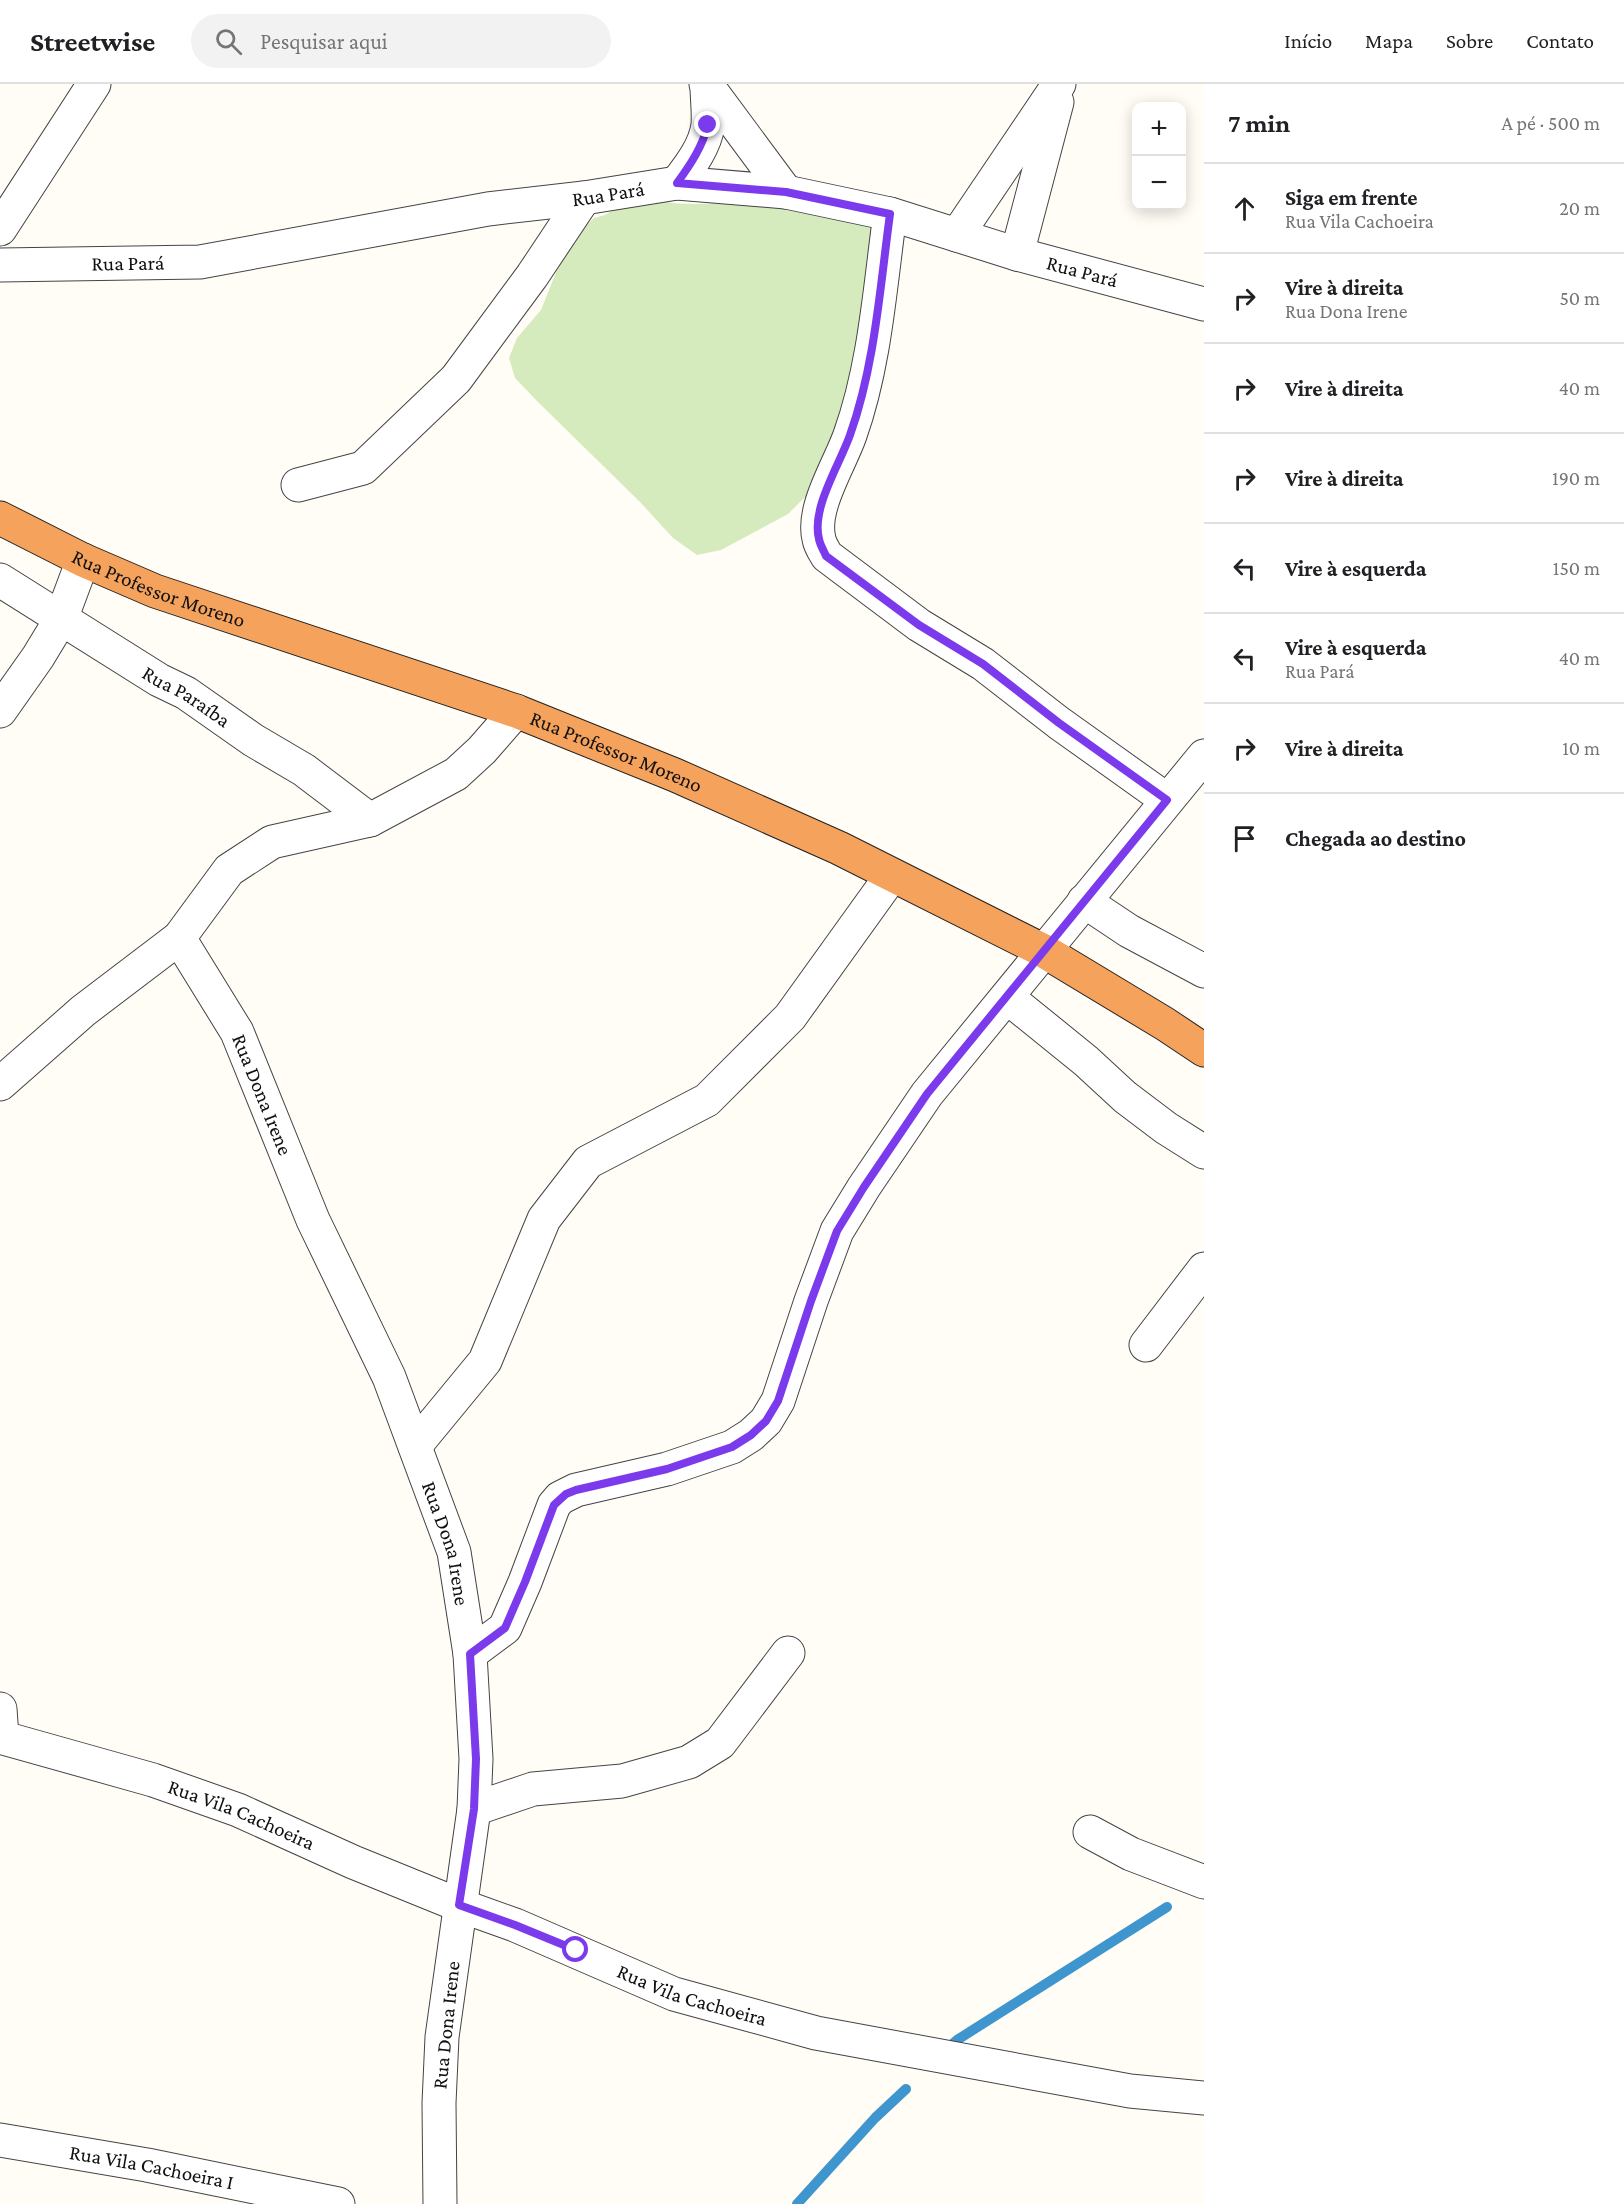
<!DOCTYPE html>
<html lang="pt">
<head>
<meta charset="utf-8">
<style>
	:root { --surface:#fff; --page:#f2f2f2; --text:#202124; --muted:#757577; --line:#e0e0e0 }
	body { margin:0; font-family:"Crimson Pro",serif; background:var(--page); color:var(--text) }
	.controls { position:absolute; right:18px; top:18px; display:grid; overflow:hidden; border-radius:12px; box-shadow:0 3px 15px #0003 }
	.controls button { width:54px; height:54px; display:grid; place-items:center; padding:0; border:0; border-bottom:2px solid var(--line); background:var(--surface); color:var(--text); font:30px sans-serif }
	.stop { position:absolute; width:18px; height:18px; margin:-14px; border:4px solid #7c3aed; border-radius:50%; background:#fff }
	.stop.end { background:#7c3aed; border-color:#fff; box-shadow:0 2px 6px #0008 }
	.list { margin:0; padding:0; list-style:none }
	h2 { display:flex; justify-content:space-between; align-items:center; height:78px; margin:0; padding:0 24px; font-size:26px }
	h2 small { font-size:20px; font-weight:400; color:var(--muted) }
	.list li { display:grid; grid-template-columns:39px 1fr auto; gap:18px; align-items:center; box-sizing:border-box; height:90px; padding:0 24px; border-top:2px solid var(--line) }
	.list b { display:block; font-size:22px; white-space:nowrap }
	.list p { margin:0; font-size:20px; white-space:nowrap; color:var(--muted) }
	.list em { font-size:20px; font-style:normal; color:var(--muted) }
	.icon { flex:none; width:33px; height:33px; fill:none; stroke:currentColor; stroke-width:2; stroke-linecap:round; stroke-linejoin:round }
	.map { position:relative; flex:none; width:1204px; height:2120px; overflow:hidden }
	header { display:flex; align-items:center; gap:36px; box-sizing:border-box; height:84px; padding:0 30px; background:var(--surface); border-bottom:2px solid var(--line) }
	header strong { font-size:28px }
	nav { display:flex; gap:33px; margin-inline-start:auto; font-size:21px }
	.search { width:420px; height:54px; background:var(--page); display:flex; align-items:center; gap:15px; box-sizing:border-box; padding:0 21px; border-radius:33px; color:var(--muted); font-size:22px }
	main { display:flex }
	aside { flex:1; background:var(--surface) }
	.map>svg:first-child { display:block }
</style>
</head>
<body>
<header>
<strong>Streetwise</strong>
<div class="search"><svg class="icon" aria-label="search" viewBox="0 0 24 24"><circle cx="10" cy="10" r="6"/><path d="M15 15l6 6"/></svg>Pesquisar aqui</div>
<nav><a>Início</a><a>Mapa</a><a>Sobre</a><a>Contato</a></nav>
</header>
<main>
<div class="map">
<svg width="1204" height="2120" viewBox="0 0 1204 2120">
	<rect width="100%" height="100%" fill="#fffdf5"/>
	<path fill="#d5ebbd" d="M662,117c27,6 55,1 83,2 42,0 90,14 132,24l-21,148 -21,55 -9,16 -1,12 -18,37 -19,19 -67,36 -24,5 -24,-17 -33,-36 -102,-100 -23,-24 -6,-20 8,-20 24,-28 24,-60 15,-19 14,-13 11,-3 15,-9z"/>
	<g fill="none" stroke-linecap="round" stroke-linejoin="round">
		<g stroke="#3f96cf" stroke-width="10">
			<path d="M950,1962l7,-6 210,-133"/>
			<path d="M797,2120l78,-86 31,-29"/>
		</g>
		<g stroke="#444" stroke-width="35">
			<g id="minor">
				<path d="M706,0l80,108"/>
				<path d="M677,99c13,-17 28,-36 31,-58 1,-13 -1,-26 -1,-39"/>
				<path d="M890,130c-10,73 -15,151 -40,221 -10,29 -39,73 -31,104 1,6 5,12 8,17l92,69 64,39 76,59 108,77"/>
				<path d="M0,145l94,-145"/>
				<path d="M957,151l102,-151"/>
				<path d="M1017,170l40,-152"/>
				<path id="s1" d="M0,181l200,-3 288,-53 96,-11 93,-15 109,9 104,22 127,40 187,50"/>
				<path d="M298,401l65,-17 93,-89 76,-103 52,-78"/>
				<path id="s2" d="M0,496l159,100 27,13 67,47 51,30 66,50"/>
				<path d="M0,627l38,-54 23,-38 22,-59"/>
				<path d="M1084,817l45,30 75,40"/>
				<path id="s3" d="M179,854l58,94 76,188 76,157 65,175 16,102 6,105 -2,50 -32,228 -3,66 1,101"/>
				<path d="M1007,913l79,64 39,36 41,31 38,24"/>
				<path d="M0,1000l83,-73 96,-73 50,-68 43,-28 98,-22 86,-46 26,-24 34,-39"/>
				<path d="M1146,1261l58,-76"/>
				<path d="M415,1362l70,-85 59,-142 44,-57 119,-62 83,-83 102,-142"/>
				<path d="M470,1570l35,-26 20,-46 29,-77 6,-7 16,-8 91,-21 65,-22 19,-12 15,-14 12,-20 33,-100 26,-70 27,-44 63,-93 277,-338"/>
				<path d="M0,1625l2,28"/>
				<path id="s4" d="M0,1653l153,43 85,30 115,52 106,43 56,20 159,69 142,39 314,58 74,7"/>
				<path d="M474,1725l59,-20 89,-8 67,-19 31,-19 68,-90"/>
				<path d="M1090,1748l41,22 73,28"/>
				<path id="s5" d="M0,2056l147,25 191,39"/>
			</g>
		</g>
		<g stroke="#222" stroke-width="35">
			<g id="highway">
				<path id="s6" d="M0,434l83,42 72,31 361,120 159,64 164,73 205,103 121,73 39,26"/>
			</g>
		</g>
		<use href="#minor" stroke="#fff" stroke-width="33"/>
		<use href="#highway" stroke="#f5a25d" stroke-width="33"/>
	</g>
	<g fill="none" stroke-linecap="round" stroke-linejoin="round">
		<path stroke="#7c3aed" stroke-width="8" d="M576,1866l-61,-25 -56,-20 15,-96 2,-50 -6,-105 35,-26 20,-46 29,-77 12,-11 10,-4 91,-21 65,-22 19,-12 15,-14 12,-20 33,-100 26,-70 27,-44 63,-93 240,-294 -108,-77 -76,-59 -64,-39 -93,-69c-2,-5 -6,-11 -7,-17 -8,-31 21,-75 31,-104 25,-70 30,-148 40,-221l-104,-22 -109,-9c14,-19 25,-36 31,-58"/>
	</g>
	<g text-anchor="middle" stroke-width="6" stroke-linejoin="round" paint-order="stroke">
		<g font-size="21" fill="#111" stroke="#fff">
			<text dy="7" stroke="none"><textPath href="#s1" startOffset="614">Rua Pará</textPath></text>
			<text dy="7" stroke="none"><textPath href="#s1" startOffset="128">Rua Pará</textPath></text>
			<text dy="7" stroke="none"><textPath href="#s1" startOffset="1100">Rua Pará</textPath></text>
			<text dy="7" stroke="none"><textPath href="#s6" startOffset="174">Rua Professor Moreno</textPath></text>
			<text dy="7" stroke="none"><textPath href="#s2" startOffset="220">Rua Paraíba</textPath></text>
			<text dy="7" stroke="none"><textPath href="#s6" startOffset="660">Rua Professor Moreno</textPath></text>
			<text dy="7" stroke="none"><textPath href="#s3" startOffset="178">Rua Dona Irene</textPath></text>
			<text dy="7" stroke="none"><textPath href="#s3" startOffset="664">Rua Dona Irene</textPath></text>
			<text dy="7" stroke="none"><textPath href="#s4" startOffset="254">Rua Vila Cachoeira</textPath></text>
			<text dy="7" stroke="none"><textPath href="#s4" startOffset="740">Rua Vila Cachoeira</textPath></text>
			<text transform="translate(446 1941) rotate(-84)" y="7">Rua Dona Irene</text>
			<text dy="7" stroke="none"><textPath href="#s5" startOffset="154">Rua Vila Cachoeira I</textPath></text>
		</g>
	</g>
</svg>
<div class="controls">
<button>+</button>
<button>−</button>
</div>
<div class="stop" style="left:576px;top:1866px"></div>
<div class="stop end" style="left:708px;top:41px"></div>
</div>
<aside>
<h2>7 min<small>A pé · 500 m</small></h2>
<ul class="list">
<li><svg class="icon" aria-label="ahead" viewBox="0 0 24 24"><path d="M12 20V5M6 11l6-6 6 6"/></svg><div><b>Siga em frente</b><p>Rua Vila Cachoeira</p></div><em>20 m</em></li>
<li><svg class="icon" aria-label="right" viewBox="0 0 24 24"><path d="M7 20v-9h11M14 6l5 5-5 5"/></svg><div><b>Vire à direita</b><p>Rua Dona Irene</p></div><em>50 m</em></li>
<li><svg class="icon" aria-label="right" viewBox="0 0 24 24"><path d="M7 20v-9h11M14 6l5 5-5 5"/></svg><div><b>Vire à direita</b></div><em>40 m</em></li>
<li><svg class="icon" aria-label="right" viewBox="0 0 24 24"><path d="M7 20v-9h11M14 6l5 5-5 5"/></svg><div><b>Vire à direita</b></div><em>190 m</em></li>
<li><svg class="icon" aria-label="left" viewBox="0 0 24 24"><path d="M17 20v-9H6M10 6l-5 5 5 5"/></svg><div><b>Vire à esquerda</b></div><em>150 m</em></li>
<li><svg class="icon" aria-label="left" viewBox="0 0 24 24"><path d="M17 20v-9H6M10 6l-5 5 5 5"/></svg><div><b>Vire à esquerda</b><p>Rua Pará</p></div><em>40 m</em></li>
<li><svg class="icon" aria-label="right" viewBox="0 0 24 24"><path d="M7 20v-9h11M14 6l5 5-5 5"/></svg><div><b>Vire à direita</b></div><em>10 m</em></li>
<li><svg class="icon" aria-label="arrive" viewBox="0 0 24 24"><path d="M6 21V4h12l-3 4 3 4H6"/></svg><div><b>Chegada ao destino</b></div></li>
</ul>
</aside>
</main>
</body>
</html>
